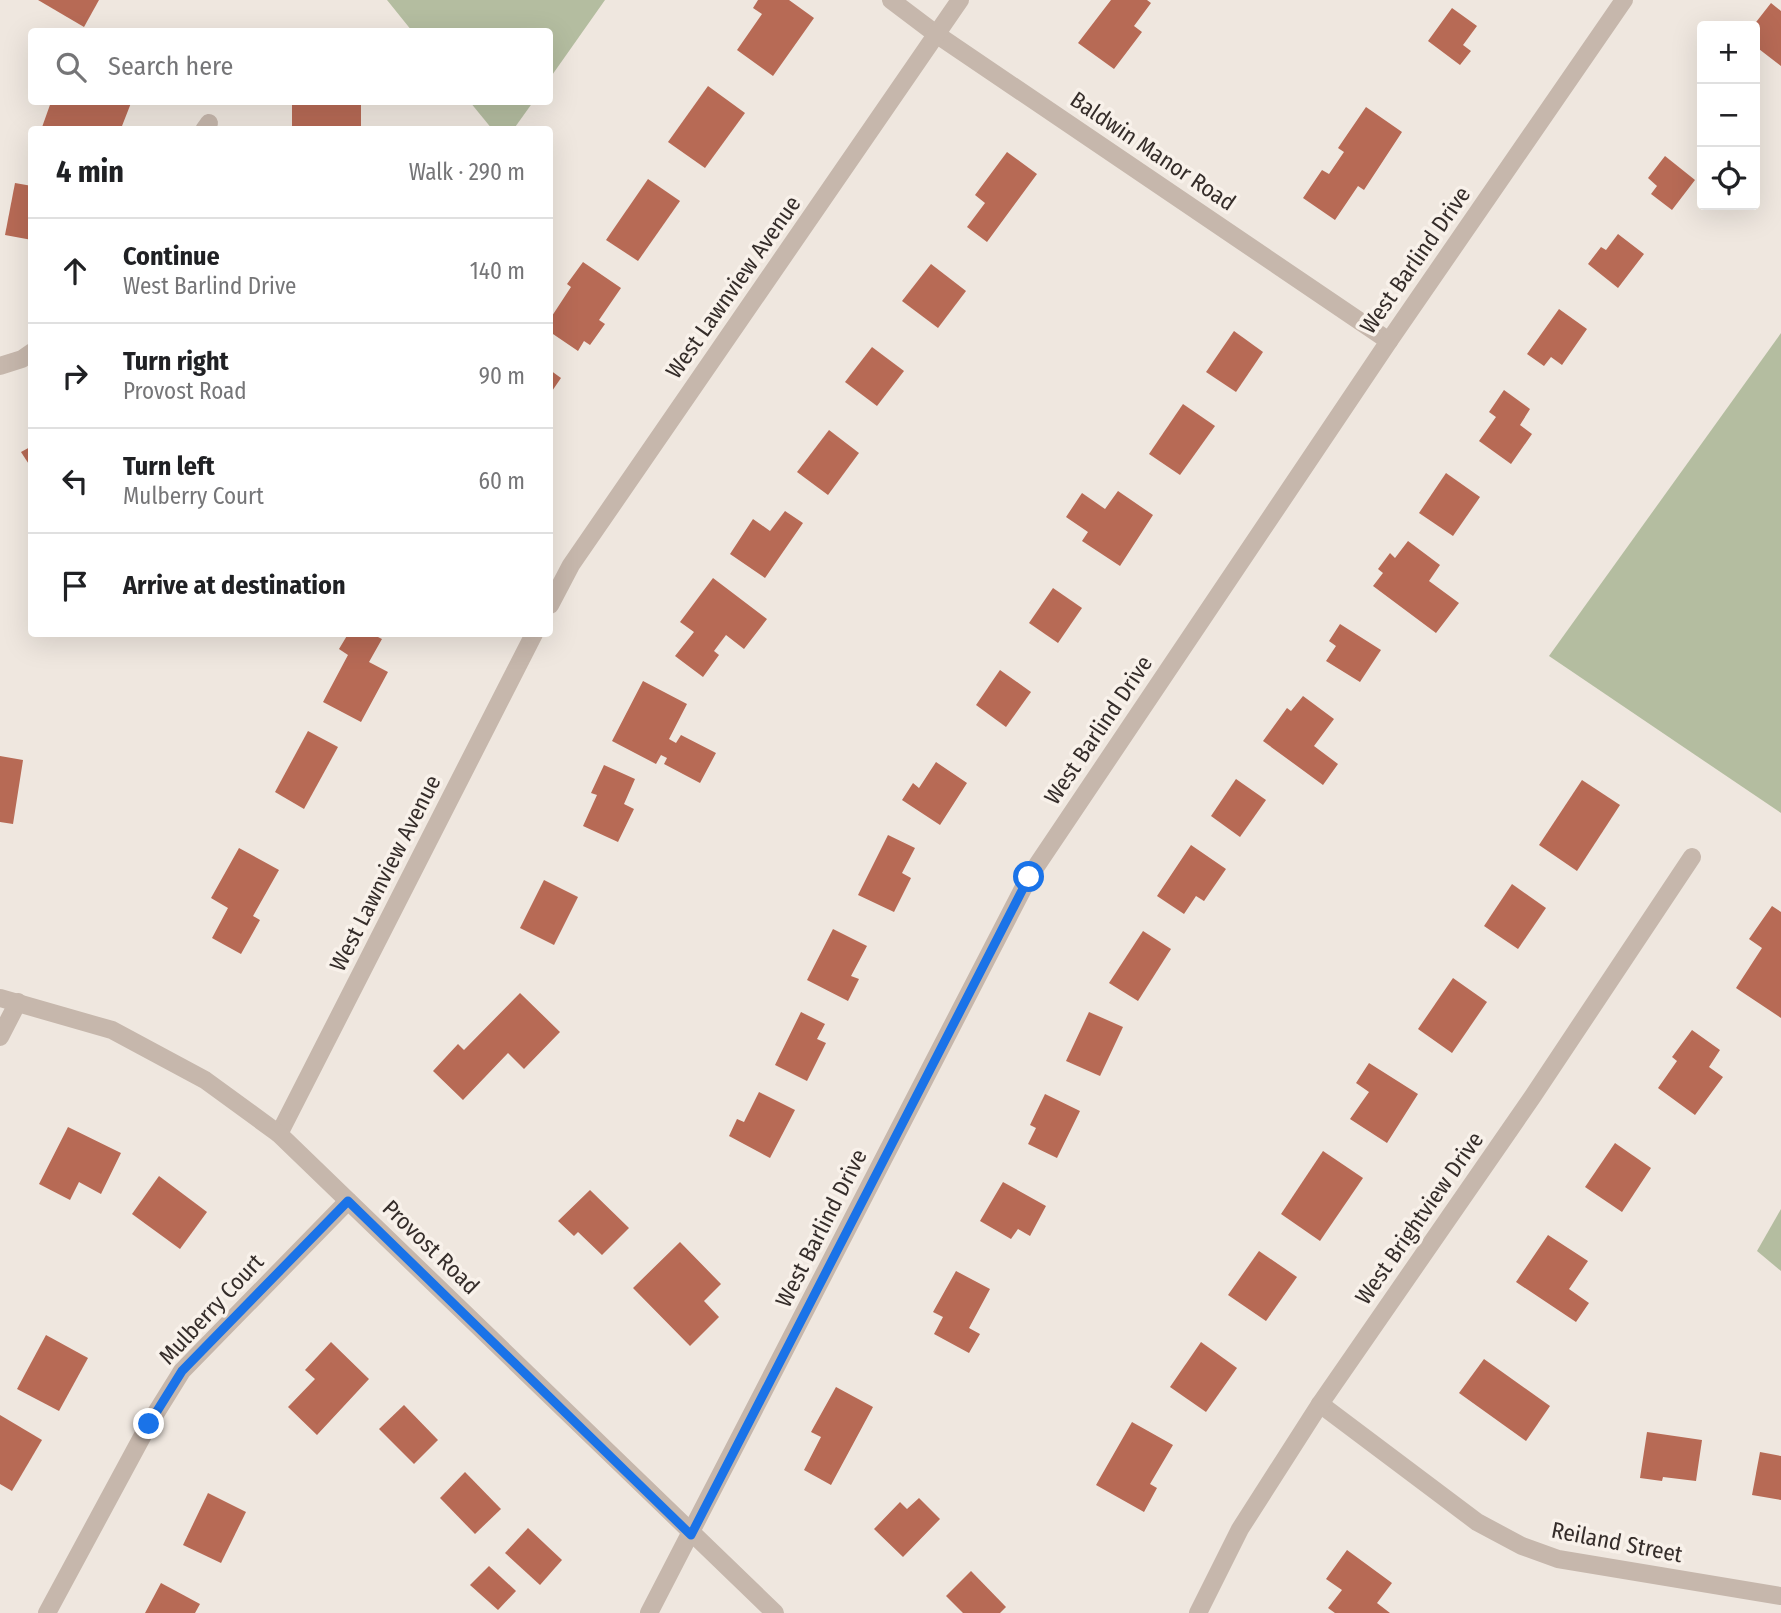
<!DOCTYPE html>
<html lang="en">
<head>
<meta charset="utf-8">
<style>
	:root { --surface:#fff; --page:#f6f6f6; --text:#202124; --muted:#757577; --line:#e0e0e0 }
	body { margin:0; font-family:"Fira Sans Condensed",sans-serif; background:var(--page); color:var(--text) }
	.controls { position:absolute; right:21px; top:21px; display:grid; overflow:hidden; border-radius:7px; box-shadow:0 7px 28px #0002 }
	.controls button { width:63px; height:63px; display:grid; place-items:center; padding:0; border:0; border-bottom:2px solid var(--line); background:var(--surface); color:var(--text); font:35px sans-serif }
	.stop { position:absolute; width:21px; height:21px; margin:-16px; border:5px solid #1a73e8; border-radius:50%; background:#fff }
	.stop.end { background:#1a73e8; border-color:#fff; box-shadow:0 2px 7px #0008 }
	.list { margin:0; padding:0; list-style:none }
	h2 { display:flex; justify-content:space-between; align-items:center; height:91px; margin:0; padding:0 28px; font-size:30px }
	h2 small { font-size:23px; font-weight:400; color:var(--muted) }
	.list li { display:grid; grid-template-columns:46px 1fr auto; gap:21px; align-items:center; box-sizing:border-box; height:105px; padding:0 28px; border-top:2px solid var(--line) }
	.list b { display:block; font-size:26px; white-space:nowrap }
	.list p { margin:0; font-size:23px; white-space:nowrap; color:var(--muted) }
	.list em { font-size:23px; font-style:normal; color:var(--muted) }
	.icon { flex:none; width:38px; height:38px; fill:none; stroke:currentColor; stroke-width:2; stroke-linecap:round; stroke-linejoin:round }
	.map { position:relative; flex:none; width:1781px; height:1613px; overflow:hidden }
	.search { position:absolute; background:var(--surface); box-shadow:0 7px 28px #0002; left:28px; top:28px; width:525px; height:77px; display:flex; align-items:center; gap:18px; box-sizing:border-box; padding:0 24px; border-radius:7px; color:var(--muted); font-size:26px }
	.panel { position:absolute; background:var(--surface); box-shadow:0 7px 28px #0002; left:28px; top:126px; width:525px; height:511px; border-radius:7px }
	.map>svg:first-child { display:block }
</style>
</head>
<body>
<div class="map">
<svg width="1781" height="1613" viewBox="0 0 1781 1613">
	<rect width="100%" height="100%" fill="#efe7df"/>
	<g fill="#b4bda0">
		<path d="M387,0h218l-55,78v-46l-138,-1z"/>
		<path d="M470,102h63l-20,28 -21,-1z"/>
		<path d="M1781,333v480l-232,-157z"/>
		<path d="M1781,1209v62l-24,-20z"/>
	</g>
	<g fill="#b76a55">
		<path d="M38,0h61l-15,27z"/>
		<path d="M758,0h31l25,18 -41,58 -36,-26 25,-36 -9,-6z"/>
		<path d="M1111,0h36l4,3 -17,23 8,6 -28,37 -36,-26z"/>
		<path d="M1771,3l10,8v55l-26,-20v-20h-2z"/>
		<path d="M1452,8l25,18 -14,19 8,6 -11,14 -32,-24z"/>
		<path d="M708,86l37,27 -40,55 -37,-26z"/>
		<path d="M51,102h39l8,2 1,-2h27l5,1 -9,23 8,4h-89z"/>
		<rect x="292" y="102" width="69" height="28"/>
		<path d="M1366,107l36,25 -38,58 -6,-4 -23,34 -32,-22 19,-28 7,4 15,-22 -6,-4z"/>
		<path d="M1007,152l30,22 -50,68 -20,-15 18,-24 -10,-8z"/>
		<path d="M1665,156l30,24 -23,30 -21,-16 6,-8 -9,-8z"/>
		<path d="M648,179l32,22 -42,60 -32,-21z"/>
		<path d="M15,183l17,3v54l-27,-5z"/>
		<path d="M1618,234l26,20 -26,34 -30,-24 13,-17 5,3z"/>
		<path d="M583,262l38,26 -22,32 6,4 -15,21 -6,-4 -6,10 -28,-19v-13l21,-32 -4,-3z"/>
		<path d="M931,264l35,27 -28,37 -36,-27z"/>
		<path d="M1559,309l28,20 -25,36 -11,-8 -7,9 -17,-12z"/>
		<path d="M1234,331l29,21 -27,40 -30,-20z"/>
		<path d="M872,347l32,24 -27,35 -32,-24z"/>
		<path d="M550,370l11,8 -11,16z"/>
		<path d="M1504,390l26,19 -10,16 12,9 -21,30 -32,-23 17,-24 -7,-5z"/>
		<path d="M1183,404l32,22 -35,49 -31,-21z"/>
		<path d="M829,430l30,23 -31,42 -31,-23z"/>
		<path d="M32,446v23l-11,-17z"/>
		<path d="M1446,473l34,24 -27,39 -34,-23z"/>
		<path d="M1118,491l35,24 -33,51 -38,-25 6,-9 -22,-15 16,-24 23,16z"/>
		<path d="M785,511l18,12 -38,55 -35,-24 23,-35 17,12z"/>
		<path d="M1408,541l32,24 -11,16 30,22 -23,30 -63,-47 10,-13 -5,-4 12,-16 5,5z"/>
		<path d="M713,578l54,41 -23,30 -18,-14 -12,16 5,4 -16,22 -28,-21 19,-24 -14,-10z"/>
		<path d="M1053,588l29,20 -24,35 -29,-20z"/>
		<path d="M1340,624l41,26 -21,32 -34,-21 10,-15 -7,-5z"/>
		<path d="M348,634h24l10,5 -13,23 19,10 -27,50 -38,-20 25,-47 -9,-6z"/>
		<path d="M1000,670l31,22 -25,35 -30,-22z"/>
		<path d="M643,681l44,23 -18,35 7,4 5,-8 35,18 -16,30 -36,-19 3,-6 -6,-3 -5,9 -44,-23z"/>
		<path d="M1303,696l31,23 -20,27 24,18 -15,21 -60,-44 24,-33 4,3z"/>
		<path d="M308,731l30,16 -34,62 -29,-17z"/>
		<path d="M0,756l23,4 -10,64 -13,-2z"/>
		<path d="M936,762l31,21 -27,42 -38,-25 11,-17 6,5z"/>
		<path d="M604,765l31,14 -11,25 10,5 -16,33 -35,-16 14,-31 -6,-2z"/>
		<path d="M1236,779l30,21 -26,37 -29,-21z"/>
		<path d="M1582,780l38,25 -43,66 -38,-26z"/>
		<path d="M888,835l27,13 -13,25 9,5 -17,34 -36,-17z"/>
		<path d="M1191,845l35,24 -22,32 -8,-5 -12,18 -27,-18z"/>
		<path d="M239,848l40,22 -26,46 7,4 -19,34 -29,-16 16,-30 -17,-10z"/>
		<path d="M544,880l34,17 -24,48 -34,-17z"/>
		<path d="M1512,884l34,24 -28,41 -34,-23z"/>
		<path d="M1772,906l9,6v106l-45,-30 26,-40 -13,-9z"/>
		<path d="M833,929l34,17 -16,30 8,3 -11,22 -41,-21z"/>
		<path d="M1143,931l28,18 -33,52 -29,-18z"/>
		<path d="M1453,978l34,24 -35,51 -34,-24z"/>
		<path d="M520,993l40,39 -36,37 -16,-16 -45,47 -30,-29 25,-27 6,6z"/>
		<path d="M801,1012l24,12 -8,15 9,4 -19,38 -32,-16z"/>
		<path d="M1089,1012l34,15 -23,49 -34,-15z"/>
		<path d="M1692,1030l28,20 -11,17 14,10 -28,38 -37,-27 19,-27 -5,-4z"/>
		<path d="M1369,1063l49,31 -31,49 -37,-24 19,-27 -13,-9z"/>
		<path d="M759,1092l36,18 -25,48 -41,-22 8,-17 7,3z"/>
		<path d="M1045,1094l35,17 -23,47 -29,-14 8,-16 -6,-3z"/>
		<path d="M68,1127l53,26 -20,41 -22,-12 -9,18 -31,-16z"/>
		<path d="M1615,1143l36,25 -29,44 -37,-25z"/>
		<path d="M1323,1151l40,27 -43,63 -39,-27z"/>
		<path d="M159,1176l48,36 -27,37 -48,-35z"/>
		<path d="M1003,1182l43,24 -16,30 -12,-7 -7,10 -31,-18z"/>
		<path d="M590,1190l39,38 -27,27 -24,-23 -4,4 -16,-15z"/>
		<path d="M1548,1235l40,26 -19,28 20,14 -13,19 -60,-40z"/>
		<path d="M680,1242l41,42 -17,17 15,16 -29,29 -57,-58z"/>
		<path d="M1259,1251l38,26 -31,44 -38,-26z"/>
		<path d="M956,1271l34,18 -21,39 11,6 -11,19 -35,-19 9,-17 -10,-5z"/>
		<path d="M46,1335l42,23 -29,53 -42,-22z"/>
		<path d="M331,1342l38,37 -52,56 -29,-28 27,-28 -10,-9z"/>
		<path d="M1201,1342l36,26 -31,44 -36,-25z"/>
		<path d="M1484,1359l66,47 -24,35 -67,-48z"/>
		<path d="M836,1387l37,20 -42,78 -27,-15 17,-33 -10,-5z"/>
		<path d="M404,1405l34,35 -24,24 -35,-35z"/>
		<path d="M0,1415l42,25 -30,51 -12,-7z"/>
		<path d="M1132,1422l41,23 -23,39 7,4 -13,24 -48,-27z"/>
		<path d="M1647,1432l55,8 -6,41 -33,-4 -1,4 -22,-3z"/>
		<path d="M1760,1452l21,4v44l-29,-5z"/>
		<path d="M465,1472l36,37 -26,25 -35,-36z"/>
		<path d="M208,1493l38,19 -25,51 -38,-18z"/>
		<path d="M919,1498l21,21 -37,38 -29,-28 26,-27 7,7z"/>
		<path d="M528,1528l34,32 -22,25 -35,-32z"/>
		<path d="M1347,1550l45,33 -15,20 13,10h-55l-7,-5 14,-18 -16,-11z"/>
		<path d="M489,1566l27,25 -18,19 -28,-25z"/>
		<path d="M971,1571l35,36 -6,6h-37l-17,-17z"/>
		<path d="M161,1583l39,21 -5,9h-50z"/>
	</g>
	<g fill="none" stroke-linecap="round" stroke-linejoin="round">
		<g stroke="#c6b7ac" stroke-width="18">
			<path d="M891,0l45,34 453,307"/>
			<path d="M204,130l5,-7"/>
			<path d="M0,366l22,-7 10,-7"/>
			<path d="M550,605l21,-40 389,-565"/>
			<path d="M0,1037l18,-35"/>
			<path d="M279,1134l255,-500"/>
			<path d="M1320,1404l157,118 45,24 36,13 223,37"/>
			<path d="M47,1613l102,-189 33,-53 166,-170"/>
			<path d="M649,1613l380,-736 360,-536 235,-341"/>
			<path d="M1198,1613l42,-84 80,-125 213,-308 159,-239"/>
		</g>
		<path stroke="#c6b7ac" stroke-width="18" d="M0,998l112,32 93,50 74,54 496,479"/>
	</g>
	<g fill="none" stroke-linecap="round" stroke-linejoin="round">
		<path stroke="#1a73e8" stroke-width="9" d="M149,1424l33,-53 166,-170 343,334 338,-658"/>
	</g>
	<g text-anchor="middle" stroke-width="7" stroke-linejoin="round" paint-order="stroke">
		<g font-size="23" fill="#352d2a" stroke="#f8f1ea">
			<text transform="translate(1153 151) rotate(34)" y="8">Baldwin Manor Road</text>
			<text transform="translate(1415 260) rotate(-55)" y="8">West Barlind Drive</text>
			<text transform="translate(733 287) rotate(-55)" y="8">West Lawnview Avenue</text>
			<text transform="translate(1098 730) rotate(-56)" y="8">West Barlind Drive</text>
			<text transform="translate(385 873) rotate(-63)" y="8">West Lawnview Avenue</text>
			<text transform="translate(1419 1218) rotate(-55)" y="8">West Brightview Drive</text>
			<text transform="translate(821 1228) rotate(-63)" y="8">West Barlind Drive</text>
			<text transform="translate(431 1247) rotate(44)" y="8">Provost Road</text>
			<text transform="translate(211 1309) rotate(-47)" y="8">Mulberry Court</text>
			<text transform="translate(1617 1542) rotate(11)" y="8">Reiland Street</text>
		</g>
	</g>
</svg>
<div class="controls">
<button>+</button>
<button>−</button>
<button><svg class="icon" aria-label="locate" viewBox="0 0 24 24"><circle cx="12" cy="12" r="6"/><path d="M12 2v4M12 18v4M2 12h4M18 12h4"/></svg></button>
</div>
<div class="stop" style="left:1029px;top:877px"></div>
<div class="stop end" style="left:149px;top:1424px"></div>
<div class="search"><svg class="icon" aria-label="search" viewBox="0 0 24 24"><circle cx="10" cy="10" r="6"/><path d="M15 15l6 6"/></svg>Search here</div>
<section class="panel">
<h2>4 min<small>Walk · 290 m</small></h2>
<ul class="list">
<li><svg class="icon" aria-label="ahead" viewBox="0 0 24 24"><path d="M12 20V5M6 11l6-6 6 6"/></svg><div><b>Continue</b><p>West Barlind Drive</p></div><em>140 m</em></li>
<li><svg class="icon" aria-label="right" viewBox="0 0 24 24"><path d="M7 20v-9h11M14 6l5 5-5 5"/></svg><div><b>Turn right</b><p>Provost Road</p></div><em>90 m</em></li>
<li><svg class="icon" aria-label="left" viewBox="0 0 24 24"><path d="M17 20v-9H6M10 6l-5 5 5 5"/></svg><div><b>Turn left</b><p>Mulberry Court</p></div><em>60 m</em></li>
<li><svg class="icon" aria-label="arrive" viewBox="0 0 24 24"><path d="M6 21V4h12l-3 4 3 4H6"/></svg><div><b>Arrive at destination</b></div></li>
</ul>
</section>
</div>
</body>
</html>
